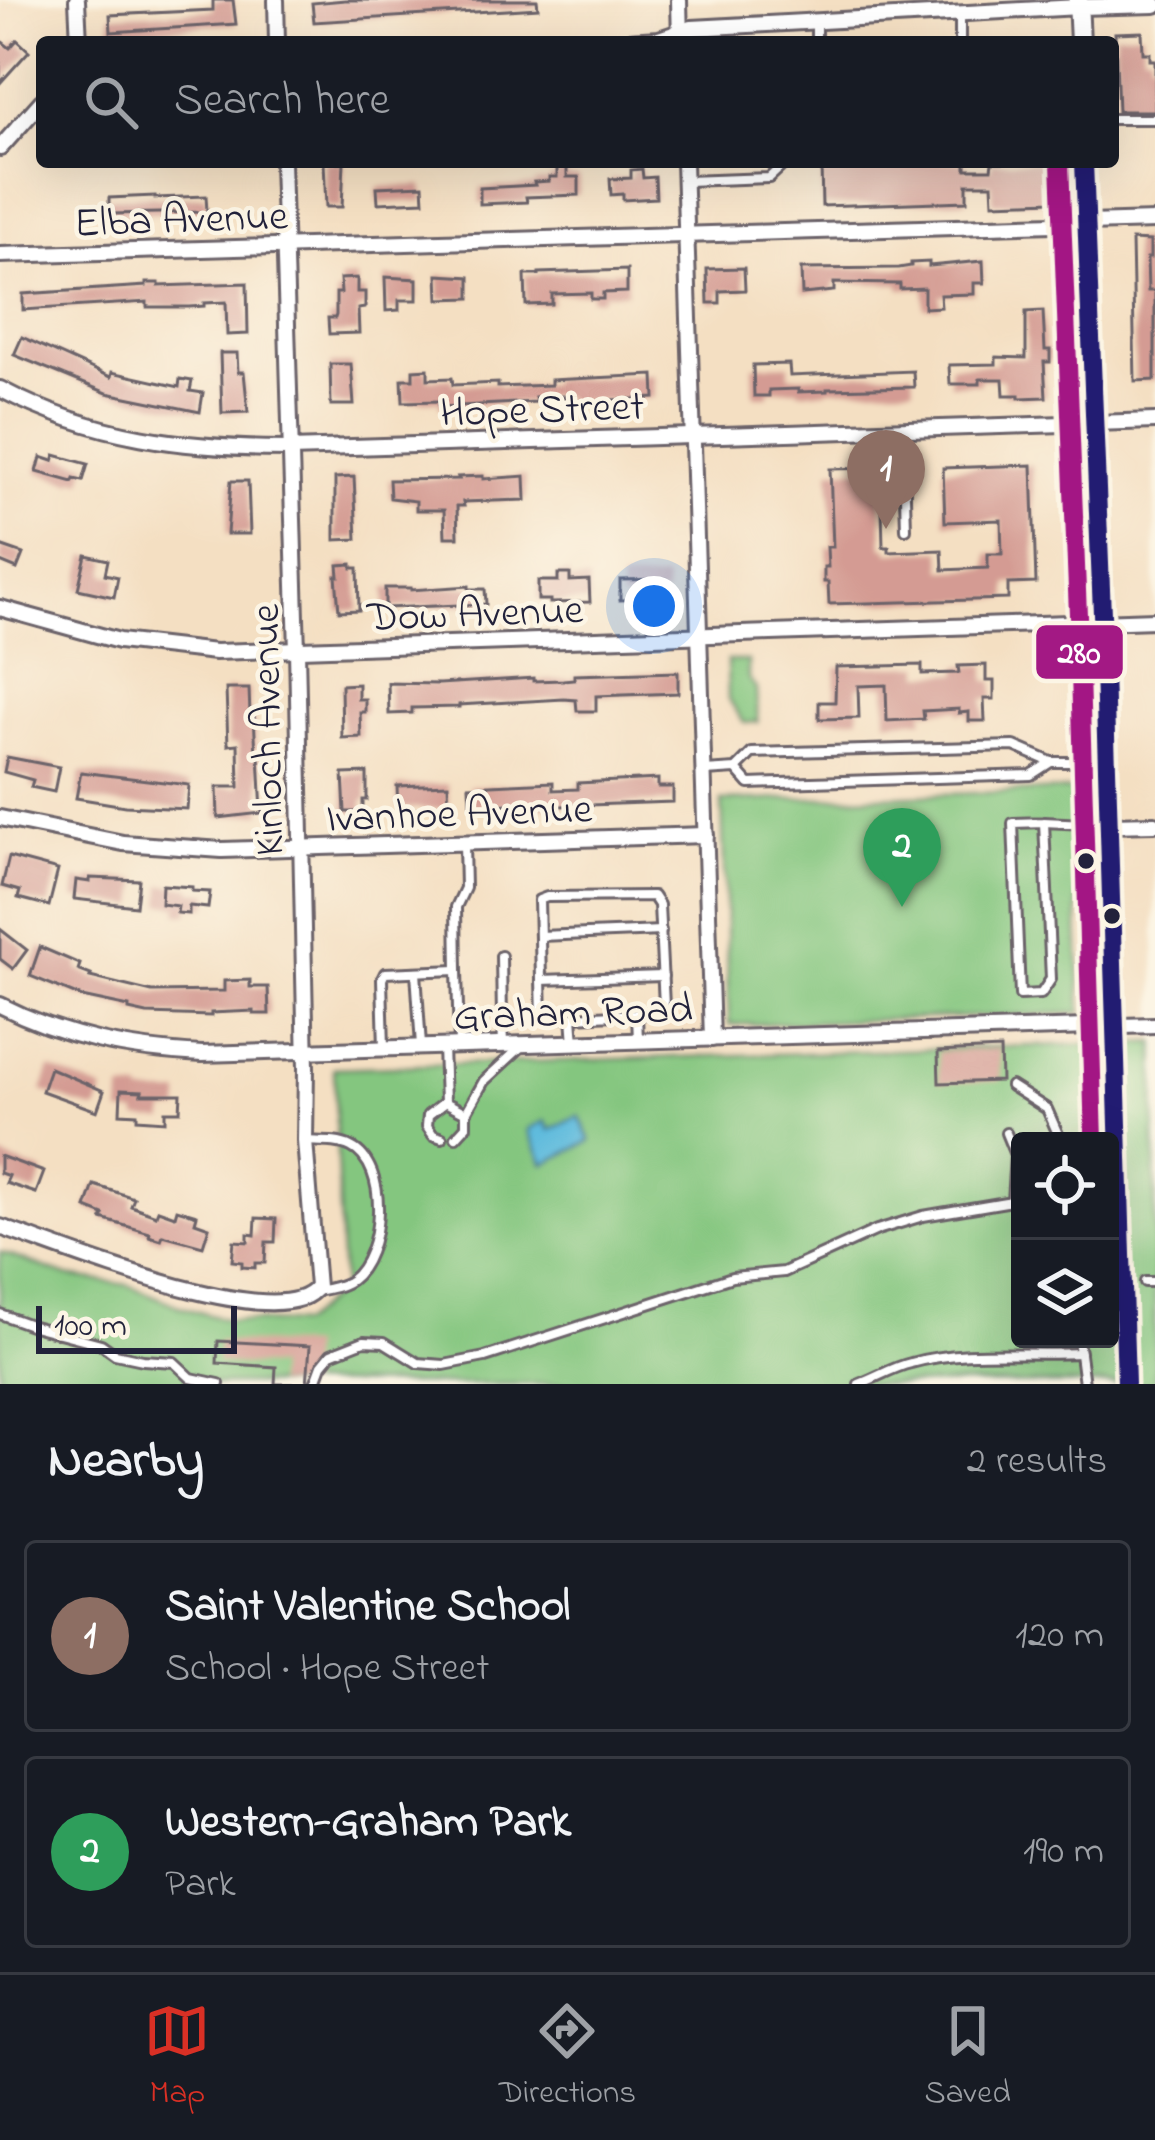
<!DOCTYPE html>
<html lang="en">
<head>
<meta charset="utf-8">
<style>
	:root { --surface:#171b24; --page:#20242c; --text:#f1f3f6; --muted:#9ea1a6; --line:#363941; --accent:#d93025 }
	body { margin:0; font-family:"Indie Flower",sans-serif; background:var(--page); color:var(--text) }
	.controls { position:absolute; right:36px; bottom:36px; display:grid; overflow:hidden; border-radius:12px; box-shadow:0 12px 48px #0002 }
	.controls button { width:108px; height:108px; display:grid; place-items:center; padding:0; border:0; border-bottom:3px solid var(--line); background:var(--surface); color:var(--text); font:60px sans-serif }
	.scale { position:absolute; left:36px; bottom:30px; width:201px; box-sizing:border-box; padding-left:12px; border:6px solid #22223b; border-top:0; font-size:33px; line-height:42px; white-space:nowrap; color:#22223b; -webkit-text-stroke:9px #fcf5e5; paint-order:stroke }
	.you { position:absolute; left:654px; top:606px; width:42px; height:42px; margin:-30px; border:9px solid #fff; border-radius:50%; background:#1a73e8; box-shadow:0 0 0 18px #1a73e833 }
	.badge { display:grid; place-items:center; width:78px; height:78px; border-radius:50%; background:var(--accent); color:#fff; font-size:39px; font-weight:700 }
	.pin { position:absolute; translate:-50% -99px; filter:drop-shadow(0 3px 6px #0008) }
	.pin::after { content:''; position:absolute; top:63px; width:42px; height:36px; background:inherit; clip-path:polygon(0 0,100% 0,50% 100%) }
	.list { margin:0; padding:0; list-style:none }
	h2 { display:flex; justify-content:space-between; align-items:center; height:156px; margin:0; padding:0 48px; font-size:51px }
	h2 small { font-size:39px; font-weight:400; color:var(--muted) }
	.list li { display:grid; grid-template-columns:78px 1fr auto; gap:36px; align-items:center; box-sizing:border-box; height:192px; margin:0 24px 24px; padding:0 24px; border:3px solid var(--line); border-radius:12px }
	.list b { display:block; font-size:45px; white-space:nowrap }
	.list p { margin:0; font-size:39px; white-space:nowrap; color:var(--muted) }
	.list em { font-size:39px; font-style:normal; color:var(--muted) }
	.icon { flex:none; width:66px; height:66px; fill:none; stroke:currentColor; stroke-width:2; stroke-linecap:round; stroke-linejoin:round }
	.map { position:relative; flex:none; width:1155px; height:1384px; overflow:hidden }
	.search { position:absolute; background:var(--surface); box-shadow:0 12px 48px #0002; left:36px; right:36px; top:36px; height:132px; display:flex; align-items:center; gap:30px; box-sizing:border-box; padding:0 42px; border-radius:12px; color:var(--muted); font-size:45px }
	.sheet { height:588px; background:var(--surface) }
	nav { display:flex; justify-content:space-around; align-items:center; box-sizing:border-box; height:168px; border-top:3px solid var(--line); background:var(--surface); font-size:33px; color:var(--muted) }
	nav a { display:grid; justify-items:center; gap:6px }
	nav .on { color:var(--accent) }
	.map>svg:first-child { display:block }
</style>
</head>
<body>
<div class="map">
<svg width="1155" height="1384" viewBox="0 0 1155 1384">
	<rect width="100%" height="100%" fill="#fcf5e5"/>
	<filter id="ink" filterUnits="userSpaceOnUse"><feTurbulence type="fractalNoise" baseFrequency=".00833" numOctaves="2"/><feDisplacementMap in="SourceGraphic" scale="24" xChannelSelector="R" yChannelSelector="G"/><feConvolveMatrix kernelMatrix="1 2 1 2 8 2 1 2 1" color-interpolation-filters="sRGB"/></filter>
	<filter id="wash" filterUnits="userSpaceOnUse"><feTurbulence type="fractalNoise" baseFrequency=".004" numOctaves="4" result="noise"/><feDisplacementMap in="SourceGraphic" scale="48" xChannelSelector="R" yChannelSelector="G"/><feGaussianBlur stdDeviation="2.7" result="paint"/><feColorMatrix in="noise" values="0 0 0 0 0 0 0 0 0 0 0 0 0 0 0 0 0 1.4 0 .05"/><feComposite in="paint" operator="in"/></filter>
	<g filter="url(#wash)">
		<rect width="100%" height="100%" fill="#f4dfc2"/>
		<g fill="#84c67f" stroke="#53745d" stroke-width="3" fill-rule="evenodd">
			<path d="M727,661h21v17l8,11 2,33 -14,1 -16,-25z"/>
			<path d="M1074,790l7,223 -352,12 -7,-224z"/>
			<path d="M1155,1042v342h-1155v-132l67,24 61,9 53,22 46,13 74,4 41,-36 -8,-220zM1020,1141h90v198h-90z"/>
		</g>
		<path fill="#5fbbdd" stroke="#406e8c" stroke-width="3" d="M579,1116l12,25 -47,23 -16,-34 17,-9 5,9z"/>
		<g id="blocks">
			<g fill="#d49b93">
				<path d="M213,0h20l3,24 -125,8 -1,-17 103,-5z"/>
				<path d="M345,0h192l1,8 -224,14 -2,-19z"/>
				<path d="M1142,32l1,21h7v7h5v51h-37l-3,-78z"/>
				<path d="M0,40l10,8 7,-8 12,11 -29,32z"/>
				<path d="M324,162h20l-2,45h-16z"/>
				<path d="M871,162h95v7h25l1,-7h61l-1,39 -59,2 -1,-19h-25v17l-145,5 -1,-41z"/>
				<path d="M557,167h10v10h12v18l-53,2 1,5 -47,2v-16l55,-3 -1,-3 15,-1v-4h8z"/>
				<path d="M642,169l1,9 12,-1 1,21 -33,2v-6l-12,1 -1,-16 21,-1v-8z"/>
				<path d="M423,185l1,16 -46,2 -1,-16z"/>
				<path d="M155,196v2l51,-2 1,16 -98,2v-16z"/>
				<path d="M1132,240l18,1v17h-3l1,33h7v89l-20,1z"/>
				<path d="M983,261l1,22h-10v11l-34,1 1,12 -17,1v-20l-24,1v-5l-66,-1v8l-32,3 -1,-25 98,-1 12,-2v-3l18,-1v4z"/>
				<path d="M744,268l1,22 -25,1v12h-12l-1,-34z"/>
				<path d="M627,270v22l-24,1v6h-12v-6l-39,1v10l-26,1 -1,-30h14v-2z"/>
				<path d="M438,275l32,2v21l-31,1z"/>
				<path d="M385,277l32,2v21h-18v10l-13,1z"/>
				<path d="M357,278v14h8v16l-7,1 1,24 -30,1 -1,-16h7l1,-3v-22h5l-1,-14z"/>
				<path d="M146,283h13v3l88,-3 1,51 -21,1 -1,-33 -22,1v3l-15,1h-42v-5l-124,8v-16l123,-8z"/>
				<path d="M1043,311l2,39h5v12h-6l2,35 -27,1v-3h-15l-1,-16h-23v5h-30l-1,-19 47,-1v-7l30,1v-46z"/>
				<path d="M22,337l89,40 1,-5 67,15 1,-8 12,2 -2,10 13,2 -3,19 -93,-19 -93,-38z"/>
				<path d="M220,353h17l1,19h6l4,40 -26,1z"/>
				<path d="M330,364h21l3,41h-23z"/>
				<path d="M789,364l1,12 123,-5 1,16 -87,2v2l-29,1v-3l-29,1v6h-15l-1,-31z"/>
				<path d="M428,369v10l24,-1 1,7 45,-2v4l53,-2v-5l103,-5 1,23 -91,4v-6l-29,1 1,5 -97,5v-6l-36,1 -1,-23h11v-9z"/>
				<path d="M55,455l33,9 -5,17 -9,-2 -1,3 -36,-10 4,-15 12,4z"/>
				<path d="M1032,465l4,118 -28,1v15l-179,5 -1,-22h-4v-15h4l-1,-20h6l-3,-78 51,-1 2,79h6v5l53,-2 1,20 45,-2v-14h14l-1,-34 -56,2 -2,-54z"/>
				<path d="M483,476v3l42,-3 1,24 -63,2 1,4h-7l1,31h-13l-1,-27h-28v-9l-26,-3 -1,-18 70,-1 -1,-2z"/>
				<path d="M354,477l3,62 -22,1v-62z"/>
				<path d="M231,481h17l2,53h-23z"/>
				<path d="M0,546l23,8 -6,15 -17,-7z"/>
				<path d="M86,555l22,5 -3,14 13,3 -4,20 -36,-8z"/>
				<path d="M352,564v4h6l1,42 -20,1 -3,-35h3l-1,-11z"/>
				<path d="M558,574h12v7l19,-1 1,22 -40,1v-3h-12v-19h20z"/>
				<path d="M666,579v16h-13v4l-33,1v-20z"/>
				<path d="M469,586v3h16l1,15 -101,4v-20h26v2z"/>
				<path d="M922,665v9l37,-1 -1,-7 28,-1v16h8v18h-10l1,22h-16v-9l-10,1v-4l-36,2 1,8 -37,2 -1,-36 -28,1 1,32 -40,1v-17h16l1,-35z"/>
				<path d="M678,672v21l-82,3v15h-19l-1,-11 -12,-1 -105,6v2l-47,1v5l-23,1 -1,-31 51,1 94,-6v3l30,-1 11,-1v-4z"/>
				<path d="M358,684v15h7v13h-5l1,25 -19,1 -1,-53z"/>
				<path d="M226,689h23l1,26h4l2,40h3l3,58 -44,5 -1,-31h22l-1,-43 -10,1z"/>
				<path d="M7,757l52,10 -5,25 -23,-5 2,-7 -29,-8z"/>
				<path d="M81,772l108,13 -2,24 -62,-3 -49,-8z"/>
				<path d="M367,773v27h-4v12h-18l-2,-38z"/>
				<path d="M658,779v8h15v15l-141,5v-5l-62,5 -1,-21 84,-4v8l25,-1v-6z"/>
				<path d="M448,784l1,25 -51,-1 -1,-22z"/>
				<path d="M9,857l49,13 -9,36 -31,-8 2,-7 -18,-5z"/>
				<path d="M90,878l49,2 -3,26 -62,-7 2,-19 14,2z"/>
				<path d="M162,885l30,2v4l18,1 -2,16 -19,-2v8l-12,-1 1,-7 -17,-2z"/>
				<path d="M0,929l27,21 -14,19 -13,-10z"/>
				<path d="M40,947l40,17 -2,6 13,5 -1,2 62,15 72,-1v-10l26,-1v7h18l1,27h-15v-3l-43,2v3l-64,-2 -18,-4v-3l-47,-10 -52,-21z"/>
				<path d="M1000,1049l1,32 -62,2 -1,-31z"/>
				<path d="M50,1068l54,23 -7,20 -55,-20z"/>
				<path d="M121,1090l21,1 -1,3h40l-1,17h-15v10l-28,-2v-5l-17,-1z"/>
				<path d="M0,1156l44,16 -8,21 -30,-10 3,-7 -9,-3z"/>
				<path d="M94,1185l40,13 -3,8 25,9 2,-5 17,6 2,-7 20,6 -2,7 14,5 -6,19 -40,-11 -2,5 -12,-4 1,-3 -48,-14 2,-4 -18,-7z"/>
				<path d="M256,1218l20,1 -1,23h-9l-1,21h-10v5l-13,-1v-5l-10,-1 2,-20 14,1v-8l7,1z"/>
				<path d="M218,1341l92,5 -3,38h-32l1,-17 -59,-4z"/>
			</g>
		</g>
	</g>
	<g filter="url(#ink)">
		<use href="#blocks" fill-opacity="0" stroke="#6c646a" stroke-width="3"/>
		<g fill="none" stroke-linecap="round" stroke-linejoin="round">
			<g stroke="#6c646a" stroke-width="14">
				<g id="lane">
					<path d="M960,15v27"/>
					<path d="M816,23v19"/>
					<path d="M1113,119h42"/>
					<path d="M686,181l83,-3 17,-16"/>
					<path d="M903,430l3,99"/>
					<path d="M736,769l13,15 282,-9 20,-13"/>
					<path d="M705,771l31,-2 16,-16 262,-7 37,16h54"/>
					<path d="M1044,822l7,157 -10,15 -21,1 -7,-172 31,-1 61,3"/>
					<path d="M540,936l121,-5"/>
					<path d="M501,956l1,63"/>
					<path d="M457,970l-1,-63 9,-19 -1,-44"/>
					<path d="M416,972l5,74"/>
					<path d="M541,980l122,-4"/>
					<path d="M573,1017l64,-3"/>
					<path d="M542,1018l-3,-118 8,-3 106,-1 6,9 5,101 -3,7 -24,1 1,27"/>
					<path d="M503,1044l-1,-25 70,-2 2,26"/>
					<path d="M443,1047l2,55"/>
					<path d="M384,1048l-2,-69 3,-6 72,-3 2,77"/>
					<path d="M1011,1086l36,23 14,32"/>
					<path d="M445,1102l21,11v13l-10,11"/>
					<path d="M466,1113l18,-32 38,-35"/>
					<path d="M1006,1133l9,22 -3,46"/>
					<path d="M442,1138l-9,-3 -6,-9 1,-11 17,-13"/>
					<path d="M305,1141c14,1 32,-1 46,6 39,19 33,109 0,133 -10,7 -24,9 -36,11"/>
					<path d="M1145,1282h10"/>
					<path d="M0,1314l33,12 68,18 14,10 28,6 31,2 17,16 28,6"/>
					<path d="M1078,1339l6,45"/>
					<path d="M315,1384l7,-19 9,-11 33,-13 20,1 34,21 26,2 41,-8 247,-80 52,-5 93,-42 46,-14 89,-15 8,4"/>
					<path d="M859,1384c17,-6 34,-17 52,-21 55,-15 112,-7 169,-10"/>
				</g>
			</g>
			<g stroke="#6c646a" stroke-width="20">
				<g id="street">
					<path d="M77,0l2,42"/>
					<path d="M276,0l1,42"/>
					<path d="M679,0l1,42"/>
					<path d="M610,42l49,-3 33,-11 387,-21 76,-2"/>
					<path d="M0,148l42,-47"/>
					<path d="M684,162l28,877"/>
					<path d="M0,255l1155,-34"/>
					<path d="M0,389c93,49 187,60 290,60l865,-28"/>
					<path d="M0,608l119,33 96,11 940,-32"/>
					<path d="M0,818l123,25 99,7 484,-15"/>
					<path d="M1108,825l47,-1"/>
					<path d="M0,1005c65,33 130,45 202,49l953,-29"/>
					<path d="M0,1227c53,17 280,112 317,60l-12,-146 1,-73 -9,-418 -15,-488"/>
				</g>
			</g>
			<g stroke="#6c646a" stroke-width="24">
				<g id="secondary">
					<path d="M1078,0l2,42"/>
					<path d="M1084,162l19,477 23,745"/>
				</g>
			</g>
			<use href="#lane" stroke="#fff" stroke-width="8"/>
			<use href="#street" stroke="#fff" stroke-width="14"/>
			<use href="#secondary" stroke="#fff" stroke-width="18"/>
			<g stroke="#fcf5e5" stroke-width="27">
				<path id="bus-1" d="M1084,162l19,477 23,745"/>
			</g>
			<g stroke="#fcf5e5" stroke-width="27">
				<path id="bus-2" d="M1060,163l19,477 15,501"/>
			</g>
			<use href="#bus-1" stroke="#221e72" stroke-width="18"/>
			<use href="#bus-2" stroke="#a31984" stroke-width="18"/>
		</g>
	</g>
	<g fill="#22223b" stroke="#fcf5e5" stroke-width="4.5">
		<circle cx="1086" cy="861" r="10"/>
		<circle cx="1112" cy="916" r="10"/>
	</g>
	<g text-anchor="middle" stroke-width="9" stroke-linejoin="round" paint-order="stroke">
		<g font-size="42" fill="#22223b" stroke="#fcf5e5">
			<text transform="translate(181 217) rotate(-2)" y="15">Elba Avenue</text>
			<text transform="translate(542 407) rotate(-2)" y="15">Hope Street</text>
			<text transform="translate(475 611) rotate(-2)" y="15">Dow Avenue</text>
			<text transform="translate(265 730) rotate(-91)" y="15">Kinloch Avenue</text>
			<text transform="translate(459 811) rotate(-2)" y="15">Ivanhoe Avenue</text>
			<text transform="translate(573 1010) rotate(-2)" y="15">Graham Road</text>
		</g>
	</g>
	<rect stroke="#fcf5e5" stroke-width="4.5" x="1034" y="623" width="91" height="58" rx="12" fill="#a31984"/>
	<g font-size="33" text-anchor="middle" font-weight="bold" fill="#fff">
		<text x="1079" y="663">280</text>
	</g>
</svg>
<div class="controls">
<button><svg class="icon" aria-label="locate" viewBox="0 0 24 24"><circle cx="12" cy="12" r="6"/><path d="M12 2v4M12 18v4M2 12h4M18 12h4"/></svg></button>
<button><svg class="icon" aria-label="layers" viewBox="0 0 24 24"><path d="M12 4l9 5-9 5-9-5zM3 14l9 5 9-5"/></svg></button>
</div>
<div class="scale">100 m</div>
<div class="you"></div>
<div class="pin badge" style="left:886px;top:529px;background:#8d6e63">1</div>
<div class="pin badge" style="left:902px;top:907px;background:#2e9e5b">2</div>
<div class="search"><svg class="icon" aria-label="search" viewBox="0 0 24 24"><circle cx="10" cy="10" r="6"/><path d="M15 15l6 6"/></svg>Search here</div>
</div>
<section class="sheet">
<h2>Nearby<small>2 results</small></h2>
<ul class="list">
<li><span class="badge" style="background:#8d6e63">1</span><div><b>Saint Valentine School</b><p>School · Hope Street</p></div><em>120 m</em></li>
<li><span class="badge" style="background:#2e9e5b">2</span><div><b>Western-Graham Park</b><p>Park</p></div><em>190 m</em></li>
</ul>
</section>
<nav>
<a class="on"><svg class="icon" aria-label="map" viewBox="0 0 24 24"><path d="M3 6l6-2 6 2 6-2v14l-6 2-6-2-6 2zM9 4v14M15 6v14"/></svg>Map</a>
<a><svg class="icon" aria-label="directions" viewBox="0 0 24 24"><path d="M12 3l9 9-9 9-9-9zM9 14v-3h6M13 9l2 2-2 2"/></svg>Directions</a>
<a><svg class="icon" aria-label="saved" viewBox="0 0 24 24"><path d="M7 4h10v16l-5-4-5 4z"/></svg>Saved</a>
</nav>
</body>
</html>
